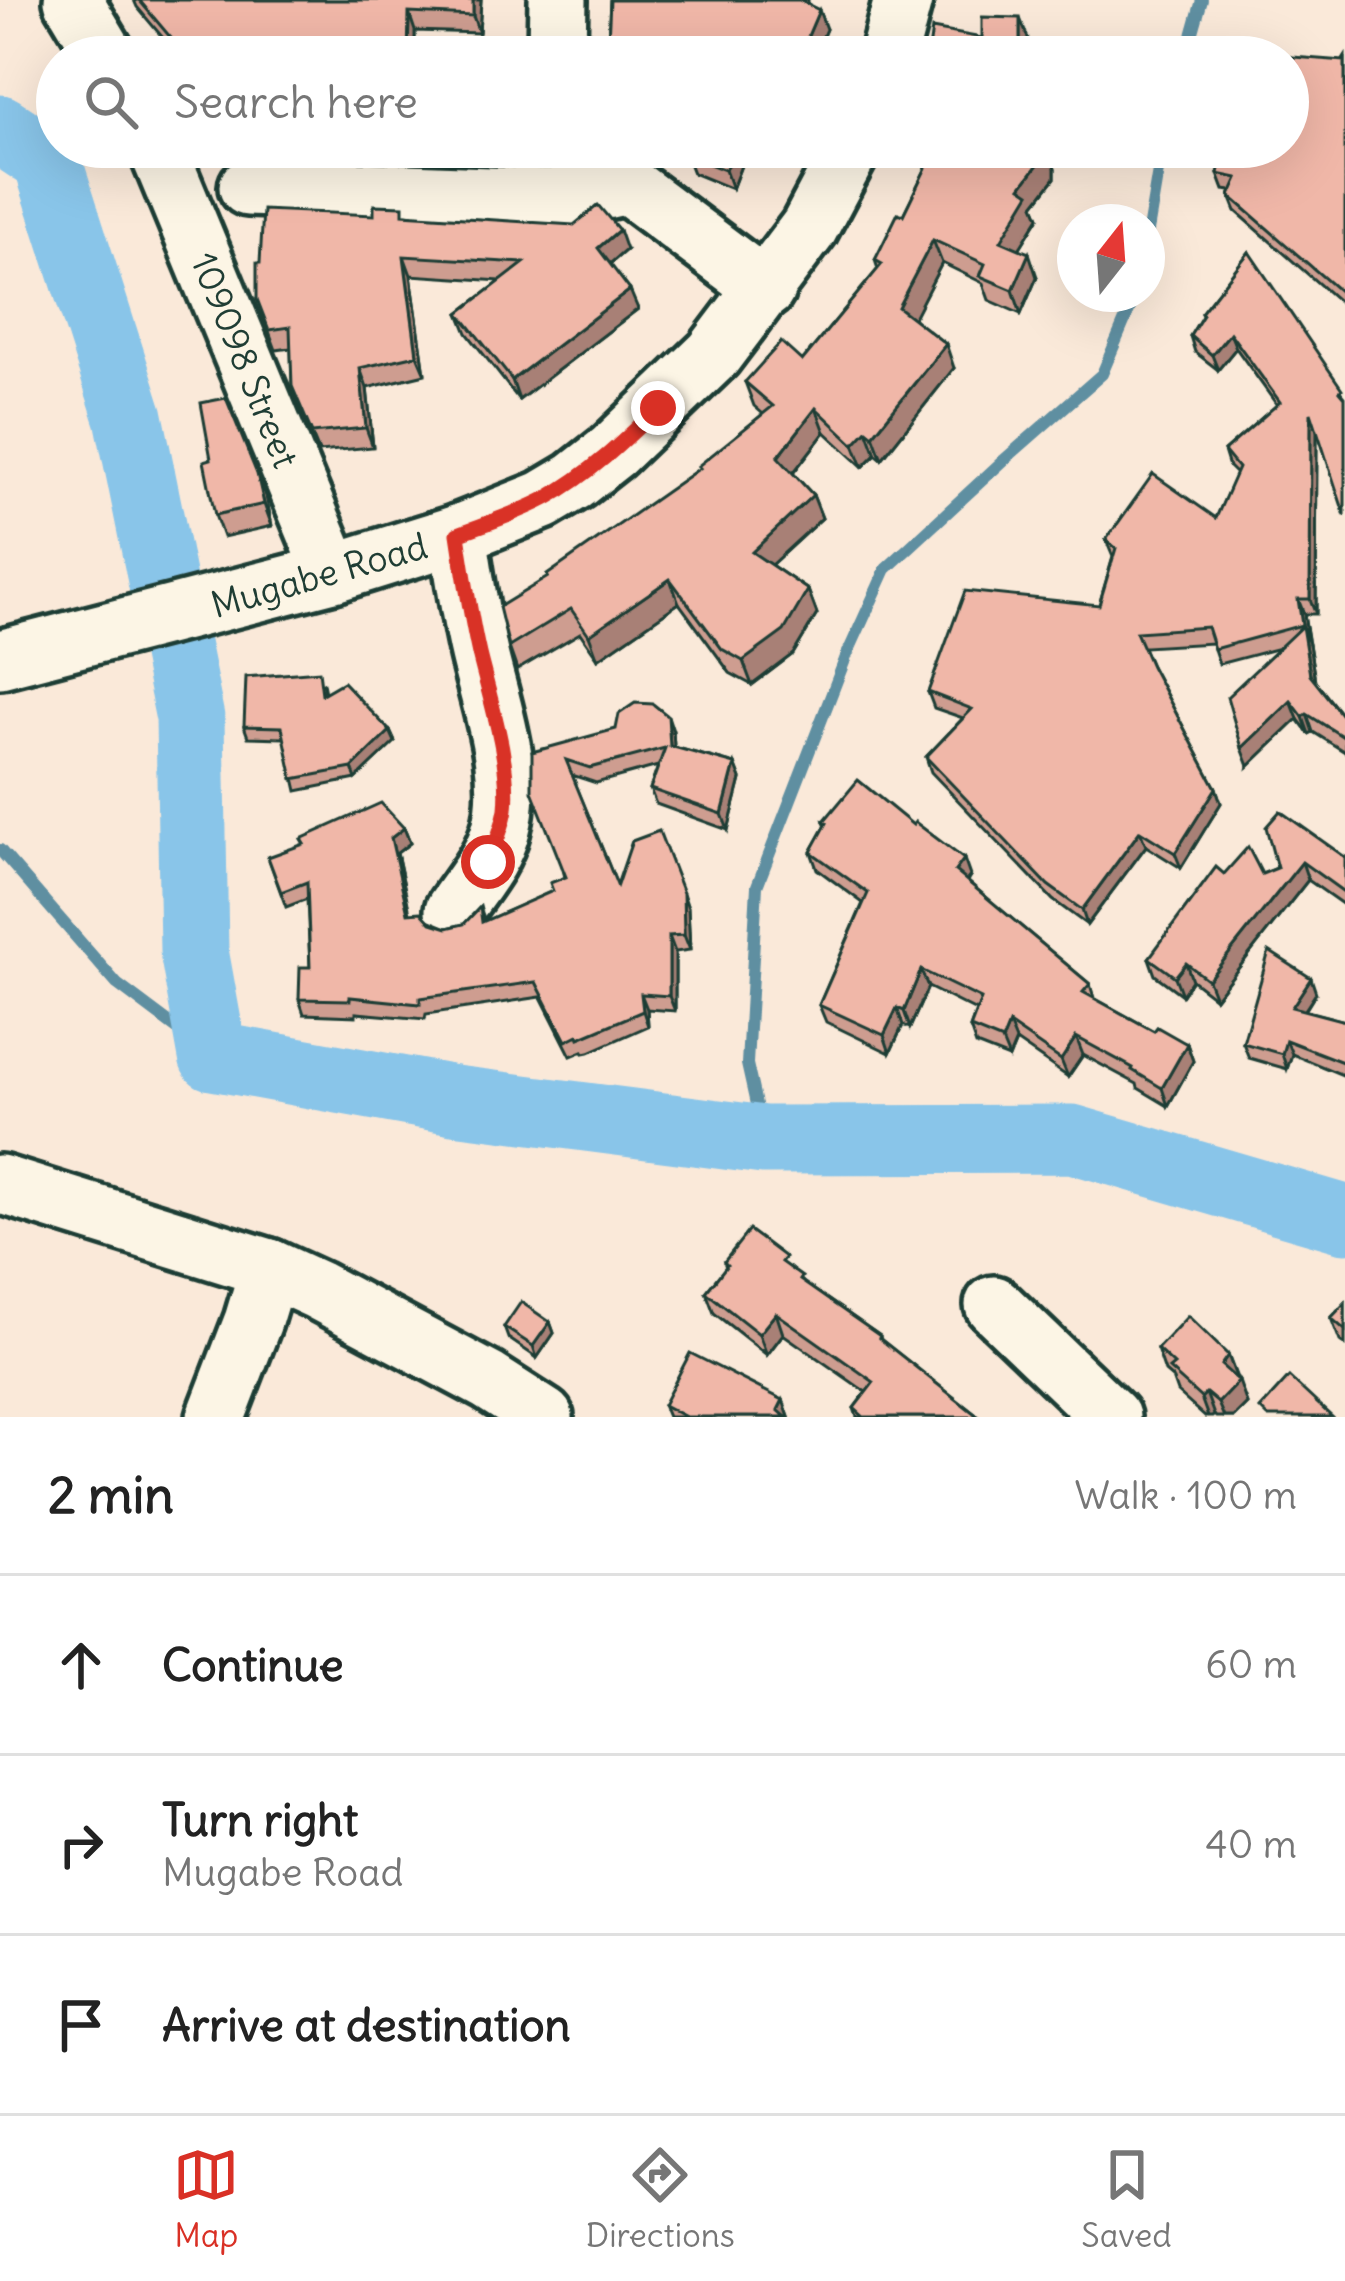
<!DOCTYPE html>
<html lang="en">
<head>
<meta charset="utf-8">
<style>
	:root { --surface:#fff; --page:#f2f2f2; --text:#222; --muted:#767676; --line:#e0e0e0; --accent:#d93025 }
	body { margin:0; font-family:Delius,sans-serif; background:var(--page); color:var(--text) }
	.compass { position:absolute; left:1057px; top:204px; width:108px; height:108px; border-radius:50%; background:var(--surface); box-shadow:0 12px 48px #0002; rotate:17deg }
	.stop { position:absolute; width:36px; height:36px; margin:-27px; border:9px solid #d93025; border-radius:50%; background:#fff }
	.stop.end { background:#d93025; border-color:#fff; box-shadow:0 3px 12px #0008 }
	.list { margin:0; padding:0; list-style:none }
	h2 { display:flex; justify-content:space-between; align-items:center; height:156px; margin:0; padding:0 48px; font-size:51px }
	h2 small { font-size:39px; font-weight:400; color:var(--muted) }
	.list li { display:grid; grid-template-columns:78px 1fr auto; gap:36px; align-items:center; box-sizing:border-box; height:180px; padding:0 48px; border-top:3px solid var(--line) }
	.list b { display:block; font-size:45px; white-space:nowrap }
	.list p { margin:0; font-size:39px; white-space:nowrap; color:var(--muted) }
	.list em { font-size:39px; font-style:normal; color:var(--muted) }
	.icon { flex:none; width:66px; height:66px; fill:none; stroke:currentColor; stroke-width:2; stroke-linecap:round; stroke-linejoin:round }
	.map { position:relative; flex:none; width:1345px; height:1417px; overflow:hidden }
	.search { position:absolute; background:var(--surface); box-shadow:0 12px 48px #0002; left:36px; right:36px; top:36px; height:132px; display:flex; align-items:center; gap:30px; box-sizing:border-box; padding:0 42px; border-radius:66px; color:var(--muted); font-size:45px }
	.sheet { height:696px; background:var(--surface) }
	nav { display:flex; justify-content:space-around; align-items:center; box-sizing:border-box; height:168px; border-top:3px solid var(--line); background:var(--surface); font-size:33px; color:var(--muted) }
	nav a { display:grid; justify-items:center; gap:6px }
	nav .on { color:var(--accent) }
	.map>svg:first-child { display:block }
</style>
</head>
<body>
<div class="map">
<svg width="1345" height="1417" viewBox="0 0 1345 1417">
	<rect width="100%" height="100%" fill="#fae9d9"/>
	<filter id="ink" filterUnits="userSpaceOnUse"><feTurbulence type="fractalNoise" baseFrequency=".00833" numOctaves="2"/><feDisplacementMap in="SourceGraphic" scale="24" xChannelSelector="R" yChannelSelector="G"/><feConvolveMatrix kernelMatrix="1 2 1 2 8 2 1 2 1" color-interpolation-filters="sRGB"/></filter>
	<g filter="url(#ink)">
		<g fill="none" stroke-linecap="round" stroke-linejoin="round">
			<g stroke="#5f8fa1" stroke-width="12">
				<path d="M1186,57l16,-57"/>
				<path d="M1147,237l15,-90"/>
				<path d="M0,850l117,134 96,72"/>
				<path d="M764,1140l-17,-76 10,-178 89,-229 40,-88 118,-109 98,-86 34,-80"/>
			</g>
			<path stroke="#89c5e9" stroke-width="69" d="M0,129l47,31 82,257 61,301 4,233 19,105 241,44 310,40 308,-1 273,80"/>
			<g stroke="#1f3d34" stroke-width="66">
				<g id="minor">
					<path d="M73,0l34,57"/>
					<path d="M558,0l-1,47 2,10"/>
					<path d="M888,57l15,-57"/>
					<path d="M157,147l176,426"/>
					<path d="M595,147l32,38 139,104"/>
					<path d="M248,187l298,11 33,-2 48,-11"/>
					<path d="M0,659l333,-86 125,-39 85,-34 32,-19 38,-30 101,-97 95,-126 43,-81"/>
					<path d="M454,910c17,-26 39,-50 47,-81 15,-56 -9,-120 -22,-175 -9,-39 -15,-79 -21,-120"/>
					<path d="M0,1184l269,84 48,22 171,91 56,36"/>
					<path d="M994,1305l117,112"/>
					<path d="M216,1417l37,-96 16,-53"/>
				</g>
			</g>
			<use href="#minor" stroke="#fcf5e5" stroke-width="57"/>
		</g>
		<g fill="#ce9d90" stroke="#1f3d34" stroke-width="3">
			<path d="M134,0h347l-2,33 -64,-2v26h-236l-42,-50z"/>
			<path d="M610,0h198v5l18,24 -12,28h-200l-6,-16z"/>
			<path d="M982,38l47,3v16h-101z"/>
			<path d="M1345,57v250l-109,-96 -6,-15 2,-5 -8,-1 -6,-16 70,-27z"/>
			<path d="M689,147h59l-16,42 -39,-16 -7,-18z"/>
			<path d="M919,147h128l8,21v10l-21,27 5,12 -20,32 18,28 -16,37 -32,-14 -6,-17 -41,-20 -29,55 41,50 -72,91 -6,-5 -13,13 -38,-35 -32,41 20,22 9,23 -51,47 37,25 9,24 -24,40 -41,31 -22,-12 -51,-70 -81,56 -18,-26 -63,37 -8,-23 39,-70 151,-108 64,-55 -9,-8 -9,-24 57,-21 76,-92 -3,-9 28,-45 29,-59z"/>
			<path d="M406,214l220,36 -16,14 28,45 -119,91 -52,-67 -8,-20 42,-32 -90,-6 14,99 -58,14 6,59 -54,5 -27,-66 -1,-38 -15,2 -19,-51 117,-84z"/>
			<path d="M1249,252l68,177 -1,185h-12l11,67 29,37 1,-2v36l-32,-20 -4,2 -11,-15 -49,47 30,-118 -60,16 -7,-21 -69,4 8,19 65,122 5,15 -40,65 -35,-22 -59,79 -34,-25 -122,-128 -5,-15 37,-39 -29,-10 -6,-16 171,-87 14,-48 -7,-17 110,-22 20,-44 -7,-7 -5,-16 53,-46 -41,-57 -18,22 -23,-18 -5,-16 12,-20 -1,-3z"/>
			<path d="M211,459l46,15 9,22 6,30 -49,11 -8,-22z"/>
			<path d="M323,683l2,10 65,38 5,11 -39,37 -59,12 -12,-53 -37,-1 -4,-11z"/>
			<path d="M673,731l1,16 61,17 6,15 -13,51 -72,-26 -6,-15 8,-23 -62,17 -24,-8 45,110 71,23 2,42 -15,2v59l-28,-2 1,17 -59,26 -5,1 -1,-2 -12,5 -30,-59 -115,17 -1,5 -69,-6v3l-52,-2 -5,-15 11,-32 -3,-68 -21,8 -18,-50 136,-29 6,15 -13,10 13,60 37,15 17,-4 16,-17 5,14 67,-30 13,-14 -33,-125z"/>
			<path d="M824,821l146,55 -3,5 123,103 4,14 60,33 33,13 6,17 -25,45 -30,-18 -1,-4 -54,-29 -15,22 -52,-36 -7,17 -33,-13 -6,-17 6,-17 -48,-24 -18,41 -7,-3 -13,28 -64,-31 -7,-17 44,-102 -46,-34 -6,-17 15,-26z"/>
			<path d="M1345,857v49l-37,-26 -93,118 -23,-18 -10,15 -27,-20 -6,-17 75,-84h38l15,-6z"/>
			<path d="M1316,993l-11,18 40,10v55l-53,-22 -5,15 -38,-11 -6,-15z"/>
			<path d="M724,1262l66,6 14,15 76,53 1,4 98,77h-122l-3,-9 12,-16 -83,-58 -16,21 -53,-42 -8,-21 20,-25z"/>
			<path d="M1345,1303v42l-5,-4 -9,-23z"/>
			<path d="M550,1322l4,11 -17,25 -29,-20 -4,-11z"/>
			<path d="M1157,1349l71,6 19,49 -13,13h-18l-2,-2 -9,2 -28,-25 -5,-14 -7,-6z"/>
			<path d="M783,1400l6,17h-121l-5,-12z"/>
		</g>
		<g fill="#a88076" stroke="#1f3d34" stroke-width="3">
			<path d="M473,0h8l-2,33 -6,-17z"/>
			<path d="M819,10l7,19 -12,28h-15z"/>
			<path d="M409,13l6,18v26h-7z"/>
			<path d="M1020,18l9,23v16h-8l-1,-3z"/>
			<path d="M735,147h13l-16,42 -7,-19z"/>
			<path d="M1047,147l8,21v10l-21,27 5,12 -29,47 -9,-23 20,-54z"/>
			<path d="M619,230l7,20 -21,18 -7,-20z"/>
			<path d="M933,240l9,23 -35,68 -9,-24z"/>
			<path d="M1029,253l8,24 -16,37 -8,-24z"/>
			<path d="M404,256l7,19 14,99 -8,-19z"/>
			<path d="M630,290l8,19 -119,91 -7,-20z"/>
			<path d="M1230,333l6,15 -18,22 -6,-15z"/>
			<path d="M946,344l8,24 -72,91 -9,-24z"/>
			<path d="M360,368l7,20 6,59 -7,-19z"/>
			<path d="M816,408l9,24 -38,49 -9,-24z"/>
			<path d="M1311,412l6,16 -1,186 -6,-15z"/>
			<path d="M867,430l9,24 -13,13 -9,-23z"/>
			<path d="M257,474l9,22 6,30 -8,-22z"/>
			<path d="M813,495l9,23 -62,57 -8,-23z"/>
			<path d="M670,579l9,24 -81,56 -9,-24z"/>
			<path d="M808,590l9,24 -24,40 -41,31 -9,-24z"/>
			<path d="M1298,599l6,15 4,26 -6,-15z"/>
			<path d="M1302,626l7,18 8,49 -7,-18z"/>
			<path d="M1291,701l7,18 -49,47 -7,-18z"/>
			<path d="M1307,714l6,18 -4,2 -6,-17z"/>
			<path d="M668,716l5,15 2,30 -5,-15z"/>
			<path d="M390,731l5,11 -39,37 -4,-11z"/>
			<path d="M735,764l6,15 -13,51 -6,-16z"/>
			<path d="M1216,788l5,15 -40,65 -6,-15z"/>
			<path d="M404,828l6,15 -13,10 16,76 -5,-16 -17,-75z"/>
			<path d="M1140,831l6,15 -59,79 -5,-15z"/>
			<path d="M964,859l6,17 -9,12 -6,-17z"/>
			<path d="M1302,862l6,18 -93,118 -7,-18z"/>
			<path d="M683,893l5,15 2,42 -6,-15z"/>
			<path d="M669,936l6,16v59l-6,-15z"/>
			<path d="M1186,963l6,17 -10,15 -7,-18z"/>
			<path d="M921,970l7,17 -18,41 -6,-17z"/>
			<path d="M1311,978l5,15 -19,29 -5,-15z"/>
			<path d="M641,994l6,15 1,17 -5,-15z"/>
			<path d="M897,1008l6,17 -13,28 -6,-18z"/>
			<path d="M1009,1024l7,17 -7,17 -7,-17z"/>
			<path d="M1076,1037l7,18 -15,22 -7,-17z"/>
			<path d="M1286,1040l6,14 -5,15 -5,-15z"/>
			<path d="M1187,1044l6,17 -25,45 -6,-18z"/>
			<path d="M776,1313l7,21 -16,21 -8,-21z"/>
			<path d="M550,1322l4,11 -17,25 -4,-12z"/>
			<path d="M1228,1355l8,22 -7,10 -8,-22z"/>
			<path d="M1239,1381l8,23 -13,13h-10l-6,-14z"/>
			<path d="M1206,1393l8,22 -2,2h-4l-7,-19z"/>
			<path d="M783,1400l6,17h-9l-2,-7z"/>
		</g>
		<g fill="#f0b7a8" stroke="#1f3d34" stroke-width="3">
			<path d="M139,0h334v16l-64,-3 -1,44h-221z"/>
			<path d="M610,0h189l20,10 -20,47h-74l3,-7 -120,-9z"/>
			<path d="M982,17l38,1v36h-30l-3,3h-59l4,-28 50,9z"/>
			<path d="M1254,54l90,7 1,-4v239l-115,-100 8,-18 -20,-4 5,-27h65v-90h-34z"/>
			<path d="M689,147h46l-10,23 -39,-15z"/>
			<path d="M936,147h110v7l-25,33 9,6 -29,48 28,12 -16,37 -33,-14 5,-12 -52,-24 -35,67 48,37 -73,91 -6,-5 -13,14 -38,-36 -38,49 35,38 -61,57 56,38 -24,41 -41,30 -21,-12 -52,-70 -81,56 -18,-26 -62,38 -10,-40 49,-30 -1,-2 153,-107 -2,-2 75,-60 -28,-24 36,-40 21,19 80,-97 -7,-4 23,-47 5,2z"/>
			<path d="M374,205l29,1v8l171,11 24,-20 21,25 -21,18 32,42 -118,90 -53,-67 65,-50 -120,-7 13,99 -57,13 6,60 -54,5 -20,-47 -2,-59 -21,3 -12,-31v-36h3l3,-53 111,5z"/>
			<path d="M1249,252l93,137 -2,2 5,6v119l-34,-104 -1,187h-12l4,26 -88,24 -7,-22 -71,5 15,34 65,122 -41,65 -35,-22 -58,79 -34,-25 -122,-128 46,-48 -44,-17 37,-101 134,14 17,-57 -10,-8 47,-66 63,44 22,-50 -14,-17 56,-49 -50,-69 -18,22 -22,-19 13,-21 -2,-2z"/>
			<path d="M226,398l31,76 7,30 -49,11 -11,-54 7,-2 -10,-56z"/>
			<path d="M1302,626l8,49 34,43 1,-2v22l-38,-24 -4,3 -12,-16 -49,47 -15,-51z"/>
			<path d="M319,671l3,23 21,-12 47,49 -38,37 -59,11 -11,-52 -38,-1 2,-49z"/>
			<path d="M635,703l18,1 15,12 2,30 65,18 -13,50 -72,-25 15,-41 -75,20 -24,-8 51,125 15,-44 27,-10 24,62 1,42 -15,1v60l-28,-2 2,17 -59,25 -5,2 -1,-3 -12,6 -30,-59 -116,16v6l-70,-7v3l-51,-1 1,-32h10l-3,-85 -26,10 -13,-35 36,-13 -3,-5 80,-36 23,25 -13,10 17,75 13,-1 10,11 16,5 17,-4 16,-17 2,15 71,-31 -3,-8 16,-6 -34,-86v-39l84,-23 3,-15z"/>
			<path d="M858,780l55,45 2,-3 49,37 -9,12 135,113 -7,8 71,39 3,-4 30,17 -25,44 -30,-18 1,-2 -57,-31 -15,23 -52,-36 -7,17 -32,-13 11,-29 -60,-29 -17,41 -7,-3 -13,27 -65,-30 49,-112 -57,-41 16,-29 -3,-2z"/>
			<path d="M1280,811l65,46v36l-43,-31 -94,118 -22,-17 -11,14 -26,-19 67,-91 8,7 24,-27 14,27 15,-6 -11,-41z"/>
			<path d="M1269,951l42,27 -19,29 53,14v42l-59,-23 -4,14 -39,-11z"/>
			<path d="M749,1230l36,27 -4,5 21,15 -2,3 80,56 -1,2 100,79h-115l-10,-9 20,-26 -98,-69 -17,21 -53,-42 21,-27 -3,-3z"/>
			<path d="M521,1302l29,20 -17,24 -29,-19z"/>
			<path d="M1345,1303v27l-14,-12z"/>
			<path d="M1188,1316l40,39 -7,10 18,16 -21,22 -12,-10 -5,5 -32,-29 5,-4 -17,-16z"/>
			<path d="M690,1353l93,47 -5,10 8,7h-100l-23,-12z"/>
			<path d="M1289,1377l43,40h-64l-8,-8z"/>
		</g>
	</g>
	<g fill="none" stroke-linecap="round" stroke-linejoin="round" filter="url(#ink)">
		<path stroke="#d93025" stroke-width="15" d="M488,862c7,-17 15,-34 18,-53 5,-46 -16,-110 -27,-155 -9,-40 -15,-80 -21,-120 29,-11 61,-21 89,-36 42,-23 77,-57 111,-90"/>
	</g>
	<g text-anchor="middle" stroke-width="10" stroke-linejoin="round" paint-order="stroke">
		<g font-size="36" fill="#1f3d34" stroke="#fcf5e5">
			<text transform="translate(245 360) rotate(68)" y="13">109098 Street</text>
			<text transform="translate(319 575) rotate(-16)" y="13">Mugabe Road</text>
		</g>
	</g>
</svg>
<svg class="compass" viewBox="-18 -18 36 36"><path d="M0-13l5 13h-10z" fill="#e53935"/><path d="M0 13l5-13h-10z" fill="#767676"/></svg>
<div class="stop" style="left:488px;top:862px"></div>
<div class="stop end" style="left:658px;top:408px"></div>
<div class="search"><svg class="icon" aria-label="search" viewBox="0 0 24 24"><circle cx="10" cy="10" r="6"/><path d="M15 15l6 6"/></svg>Search here</div>
</div>
<section class="sheet">
<h2>2 min<small>Walk · 100 m</small></h2>
<ul class="list">
<li><svg class="icon" aria-label="ahead" viewBox="0 0 24 24"><path d="M12 20V5M6 11l6-6 6 6"/></svg><div><b>Continue</b></div><em>60 m</em></li>
<li><svg class="icon" aria-label="right" viewBox="0 0 24 24"><path d="M7 20v-9h11M14 6l5 5-5 5"/></svg><div><b>Turn right</b><p>Mugabe Road</p></div><em>40 m</em></li>
<li><svg class="icon" aria-label="arrive" viewBox="0 0 24 24"><path d="M6 21V4h12l-3 4 3 4H6"/></svg><div><b>Arrive at destination</b></div></li>
</ul>
</section>
<nav>
<a class="on"><svg class="icon" aria-label="map" viewBox="0 0 24 24"><path d="M3 6l6-2 6 2 6-2v14l-6 2-6-2-6 2zM9 4v14M15 6v14"/></svg>Map</a>
<a><svg class="icon" aria-label="directions" viewBox="0 0 24 24"><path d="M12 3l9 9-9 9-9-9zM9 14v-3h6M13 9l2 2-2 2"/></svg>Directions</a>
<a><svg class="icon" aria-label="saved" viewBox="0 0 24 24"><path d="M7 4h10v16l-5-4-5 4z"/></svg>Saved</a>
</nav>
</body>
</html>
